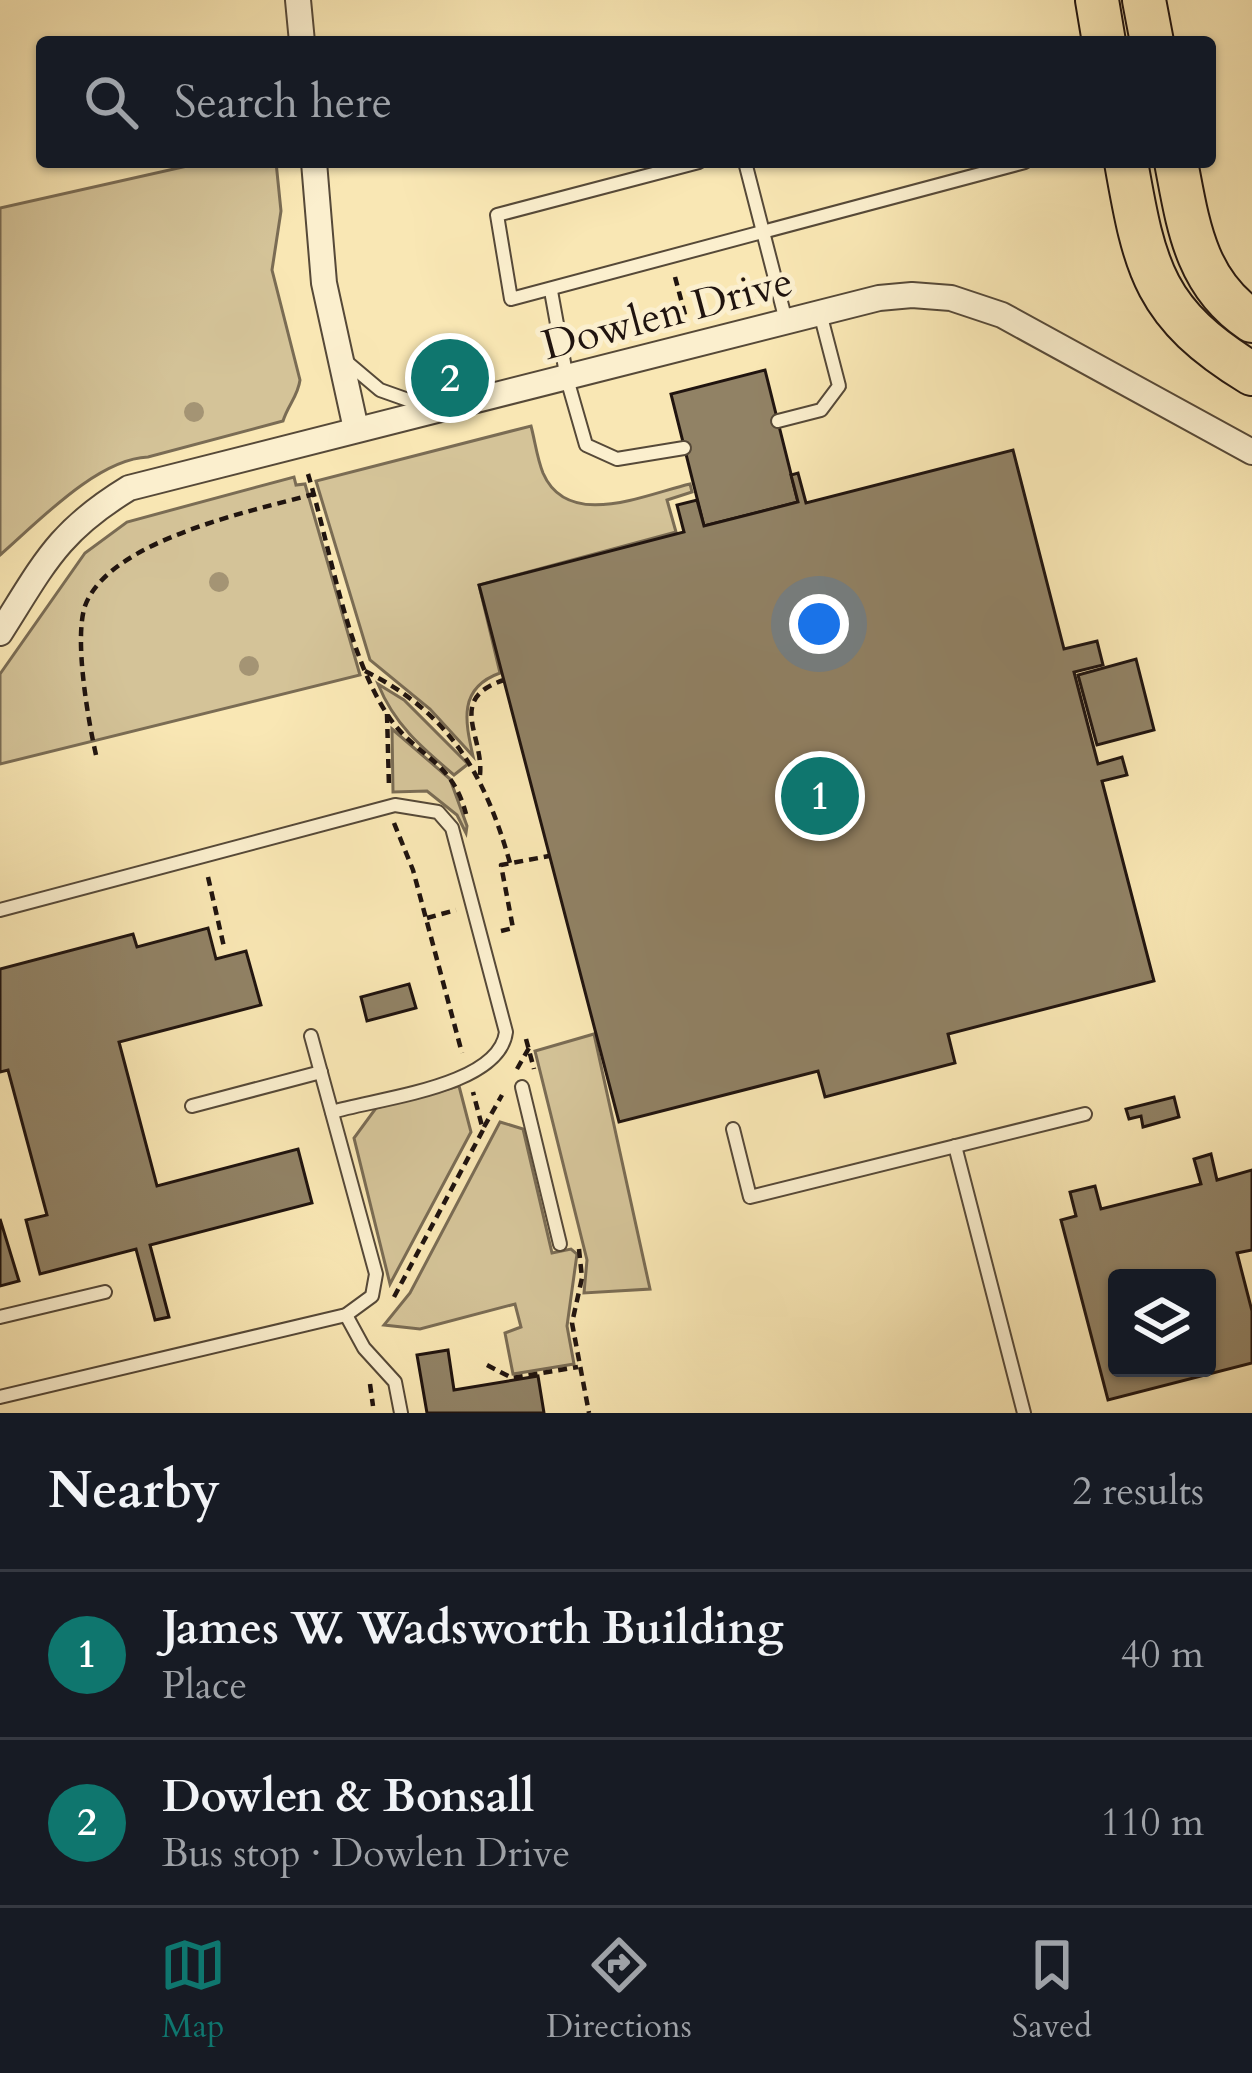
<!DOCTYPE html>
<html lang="en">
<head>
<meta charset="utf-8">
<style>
	:root { --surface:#171b24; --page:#20242c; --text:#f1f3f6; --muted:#9ea1a6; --line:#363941; --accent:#0f766e }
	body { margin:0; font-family:Cardo,serif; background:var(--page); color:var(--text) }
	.controls { position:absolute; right:36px; bottom:36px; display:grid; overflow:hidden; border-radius:12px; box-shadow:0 3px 9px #0004 }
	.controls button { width:108px; height:108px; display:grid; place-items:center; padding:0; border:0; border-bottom:3px solid var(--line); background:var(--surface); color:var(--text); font:60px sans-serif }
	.you { position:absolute; left:819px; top:624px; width:42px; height:42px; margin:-30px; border:9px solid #fff; border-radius:50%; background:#1a73e8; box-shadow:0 0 0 18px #1a73e833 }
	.badge { display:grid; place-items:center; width:78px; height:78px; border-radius:50%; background:var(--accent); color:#fff; font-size:39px; font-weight:700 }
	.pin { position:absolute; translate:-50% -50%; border:6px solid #fff; box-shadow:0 3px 12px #0006 }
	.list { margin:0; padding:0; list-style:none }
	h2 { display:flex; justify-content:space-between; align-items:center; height:156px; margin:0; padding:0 48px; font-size:51px }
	h2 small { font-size:39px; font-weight:400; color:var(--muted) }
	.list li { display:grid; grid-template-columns:78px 1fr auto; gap:36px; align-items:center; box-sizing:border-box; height:168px; padding:0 48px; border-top:3px solid var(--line) }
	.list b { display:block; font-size:45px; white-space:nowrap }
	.list p { margin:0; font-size:39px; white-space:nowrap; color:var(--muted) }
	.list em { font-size:39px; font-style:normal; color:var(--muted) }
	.icon { flex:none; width:66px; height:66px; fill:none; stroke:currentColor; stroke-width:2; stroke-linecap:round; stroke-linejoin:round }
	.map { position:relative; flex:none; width:1252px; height:1413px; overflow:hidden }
	.search { position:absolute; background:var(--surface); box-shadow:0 3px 9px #0004; left:36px; right:36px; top:36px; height:132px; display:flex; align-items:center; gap:30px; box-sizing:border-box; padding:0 42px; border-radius:12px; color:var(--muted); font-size:45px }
	.sheet { height:492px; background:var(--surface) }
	nav { display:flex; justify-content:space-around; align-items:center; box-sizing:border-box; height:168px; border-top:3px solid var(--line); background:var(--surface); font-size:33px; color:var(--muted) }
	nav a { display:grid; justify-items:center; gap:6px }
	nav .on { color:var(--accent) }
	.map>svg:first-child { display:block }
</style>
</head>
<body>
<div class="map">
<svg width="1252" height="1413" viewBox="0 0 1252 1413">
	<rect width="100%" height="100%" fill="#f9e7b4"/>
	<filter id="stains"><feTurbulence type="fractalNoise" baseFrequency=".00167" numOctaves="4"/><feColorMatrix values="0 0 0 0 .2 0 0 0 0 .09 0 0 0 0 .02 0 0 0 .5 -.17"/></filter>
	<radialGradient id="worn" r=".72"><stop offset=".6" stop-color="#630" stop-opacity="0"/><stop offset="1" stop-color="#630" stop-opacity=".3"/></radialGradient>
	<g fill="#d4c398" stroke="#7a6c54" stroke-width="3">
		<path d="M205,162h71l5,49 -9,59 28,110c-2,16 -12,25 -17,41l-135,36c-51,2 -110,65 -148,98v-347z"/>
		<path d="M531,426c4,15 6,32 12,47 25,58 103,21 147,11l2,8 -25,8 9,32 -197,53 21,88c-42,15 -35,48 -27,83l-43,-47 -60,-49 -54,-179z"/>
		<path d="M294,477l2,8 9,-1 55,191 -360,89v-90l85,-121 42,-31z"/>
		<path d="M378,684l26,16 64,64 -14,11c-33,-28 -60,-51 -76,-91z"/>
		<path d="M392,729l58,50 17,47 -1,7 -9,-18 -30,-24 -34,1z"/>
		<path d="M594,1034l56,255 -66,4 3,-33 -52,-209z"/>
		<path d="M459,1086l12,46 -81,152 -36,-146 22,-30z"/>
		<path d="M500,1122l23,7 29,124 19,-4 6,5 -10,72 7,38 -61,10 -8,-41 16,-6 -6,-23 -95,25 -36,-4 26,-32z"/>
	</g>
	<g fill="#918265" stroke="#20140f" stroke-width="3" fill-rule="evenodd">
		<path d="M765,370l33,132 -94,24 -33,-132z"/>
		<path d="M1013,450l51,199 33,-8 6,24 -29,7 24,92 24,-7 5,18 -25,6 52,200 -206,53 7,29 -130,34 -7,-26 -199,51 -140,-537 205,-53 -7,-27 20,-5 7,26 94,-24 -7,-27 7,-2 8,30z"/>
		<path d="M1136,659l18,71 -57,15 -19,-70z"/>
		<path d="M208,928l8,31 30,-8 15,54 -142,37 38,144 141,-37 14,54 -162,42 19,72 -14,3 -19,-71 -96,25 -14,-54 21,-5 -39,-145 -8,2v-103l133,-35 4,13z"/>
		<path d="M409,984l7,24 -49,13 -6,-24z"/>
		<path d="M1174,1097l5,20 -36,10 -2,-11 -12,3 -3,-10z"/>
		<path d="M1211,1154l6,26 35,-10v80l-15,3 15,58v52l-144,37 -47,-180 15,-4 -6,-24 25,-6 6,23 100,-25 -7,-25zM1117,1278h90v90h-90z"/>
		<path d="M0,1219l19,62 -19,5z"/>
		<path d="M448,1350l6,40 84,-14 6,37h-117l-10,-58z"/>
	</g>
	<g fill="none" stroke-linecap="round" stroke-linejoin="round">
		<g stroke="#564938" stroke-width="16">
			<g id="lane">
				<path d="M699,162l-202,53 14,84 514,-137"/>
				<path d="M745,162l41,159"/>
				<path d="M551,291l16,88 19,66 31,14 67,-11"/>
				<path d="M348,363l32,27 48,17"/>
				<path d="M778,421l43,-11 18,-24 -19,-73"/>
				<path d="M0,910l395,-105 43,7 14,16 54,204c-7,55 -128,66 -174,80"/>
				<path d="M522,1087l38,157"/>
				<path d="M192,1106l129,-34"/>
				<path d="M733,1129l17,68 335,-83"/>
				<path d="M955,1146l69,267"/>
				<path d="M346,1315l18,33 31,34 6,31"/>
				<path d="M0,1317l105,-25"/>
				<path d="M0,1397l346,-82 26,-19 4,-22 -65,-238"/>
			</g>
		</g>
		<g stroke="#564938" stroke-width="28">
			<g id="street">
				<path d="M298,0l4,42"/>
				<path d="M314,162l10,121 32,146"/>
				<path d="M0,633c44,-69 57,-101 129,-145l750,-190 33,-3 39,3 51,17 250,137"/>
			</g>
		</g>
		<g stroke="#20140f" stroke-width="46">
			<g id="highway">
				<path d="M1097,0l7,42"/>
				<path d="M1144,0l8,42"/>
				<path d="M1126,162c19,108 28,152 126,212"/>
				<path d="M1176,162c12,62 19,121 76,159"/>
			</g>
		</g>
		<g stroke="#20140f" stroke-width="4.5" stroke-dasharray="9 6" stroke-linecap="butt">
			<path d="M675,277l12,45"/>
			<path d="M308,474c22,73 38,177 79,240 28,44 64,43 79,100"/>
			<path d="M365,671c85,42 120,104 145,192"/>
			<path d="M387,714l2,73"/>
			<path d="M96,755c-8,-35 -22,-116 -11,-149 24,-66 167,-95 229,-112"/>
			<path d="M480,775c4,-40 -34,-76 24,-95"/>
			<path d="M394,823l19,47 49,183"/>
			<path d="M208,877l16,70"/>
			<path d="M427,918l29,-8"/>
			<path d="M501,931l12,-3 -12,-63 48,-9"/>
			<path d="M526,1039l8,30"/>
			<path d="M517,1069l12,-21"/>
			<path d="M484,1127l18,-32"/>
			<path d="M579,1249l3,29 -10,45 17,90"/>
			<path d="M394,1297l89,-167 -10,-38"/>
			<path d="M487,1365l25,13 66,-11"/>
			<path d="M370,1384l3,22"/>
		</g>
		<use href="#lane" stroke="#fbefce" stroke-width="12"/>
		<use href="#street" stroke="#fbefce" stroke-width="24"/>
		<use href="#highway" stroke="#f9e7b4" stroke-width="42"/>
	</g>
	<g fill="#a49474">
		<circle cx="194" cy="412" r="10"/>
		<circle cx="219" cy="582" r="10"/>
		<circle cx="249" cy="666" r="10"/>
	</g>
	<g text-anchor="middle" stroke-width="10" stroke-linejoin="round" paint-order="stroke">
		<g font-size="42" fill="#20140f" stroke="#fbefce">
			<text transform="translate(667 312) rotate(-15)" y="15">Dowlen Drive</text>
		</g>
	</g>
	<rect width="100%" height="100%" filter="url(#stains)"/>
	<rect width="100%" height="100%" fill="url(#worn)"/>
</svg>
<div class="controls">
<button><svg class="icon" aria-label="layers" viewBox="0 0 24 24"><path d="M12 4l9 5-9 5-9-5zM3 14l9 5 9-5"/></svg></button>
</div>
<div class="you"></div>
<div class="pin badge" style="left:820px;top:796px">1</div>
<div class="pin badge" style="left:450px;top:378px">2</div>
<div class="search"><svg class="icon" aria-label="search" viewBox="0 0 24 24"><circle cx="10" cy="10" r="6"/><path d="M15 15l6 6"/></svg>Search here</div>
</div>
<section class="sheet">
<h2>Nearby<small>2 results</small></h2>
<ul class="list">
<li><span class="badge">1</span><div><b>James W. Wadsworth Building</b><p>Place</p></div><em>40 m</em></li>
<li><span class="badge">2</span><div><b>Dowlen &amp; Bonsall</b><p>Bus stop · Dowlen Drive</p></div><em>110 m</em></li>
</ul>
</section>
<nav>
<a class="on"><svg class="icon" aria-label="map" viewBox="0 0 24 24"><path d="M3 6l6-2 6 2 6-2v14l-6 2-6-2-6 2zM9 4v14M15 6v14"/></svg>Map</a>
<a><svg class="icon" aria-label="directions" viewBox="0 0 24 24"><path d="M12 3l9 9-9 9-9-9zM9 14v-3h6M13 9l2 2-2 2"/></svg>Directions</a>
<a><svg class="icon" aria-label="saved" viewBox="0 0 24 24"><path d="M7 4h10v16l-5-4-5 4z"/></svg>Saved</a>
</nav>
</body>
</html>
